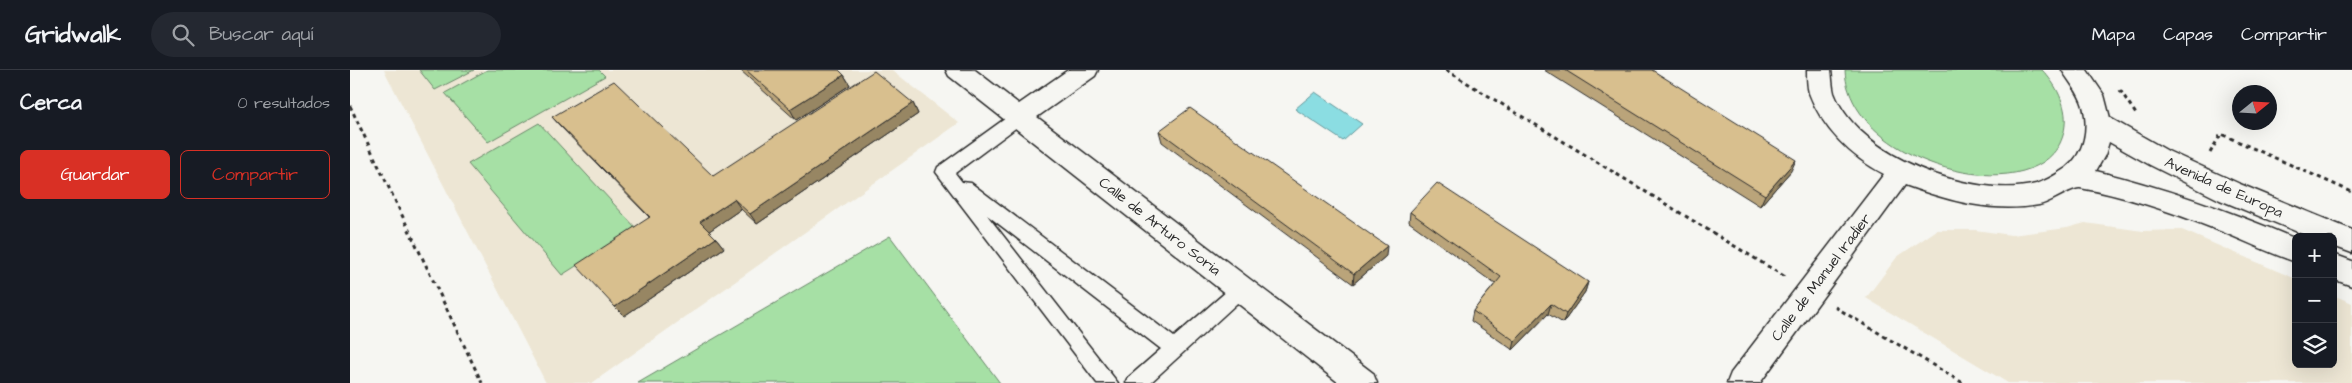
<!DOCTYPE html>
<html lang="es">
<head>
<meta charset="utf-8">
<style>
	:root { --surface:#171b24; --page:#242831; --text:#f1f3f6; --muted:#9ea1a6; --line:#363941; --accent:#d93025 }
	body { margin:0; font-family:"Architects Daughter",sans-serif; background:var(--page); color:var(--text) }
	.controls { position:absolute; right:15px; bottom:15px; display:grid; overflow:hidden; border-radius:8px; box-shadow:0 5px 20px #0002 }
	.controls button { width:45px; height:45px; display:grid; place-items:center; padding:0; border:0; border-bottom:1px solid var(--line); background:var(--surface); color:var(--text); font:25px sans-serif }
	.compass { position:absolute; left:1882px; top:15px; width:45px; height:45px; border-radius:50%; background:var(--surface); box-shadow:0 5px 20px #0002; rotate:72deg }
	.list { margin:0; padding:0; list-style:none }
	h2 { display:flex; justify-content:space-between; align-items:center; height:65px; margin:0; padding:0 20px; font-size:21px }
	h2 small { font-size:16px; font-weight:400; color:var(--muted) }
	.actions { display:flex; gap:10px; padding:15px 20px }
	.actions a { flex:1; padding:11px 0; border:1px solid var(--accent); border-radius:8px; text-align:center; font-size:18px; color:var(--accent) }
	.actions .main { background:var(--accent); color:#fff }
	.icon { flex:none; width:28px; height:28px; fill:none; stroke:currentColor; stroke-width:2; stroke-linecap:round; stroke-linejoin:round }
	.map { position:relative; flex:none; width:2002px; height:313px; overflow:hidden }
	header { display:flex; align-items:center; gap:30px; box-sizing:border-box; height:70px; padding:0 25px; background:var(--surface); border-bottom:1px solid var(--line) }
	header strong { font-size:24px }
	nav { display:flex; gap:28px; margin-inline-start:auto; font-size:18px }
	.search { width:350px; height:45px; background:var(--page); display:flex; align-items:center; gap:12px; box-sizing:border-box; padding:0 18px; border-radius:28px; color:var(--muted); font-size:19px }
	main { display:flex }
	aside { flex:1; background:var(--surface) }
	.map>svg:first-child { display:block }
</style>
</head>
<body>
<header>
<strong>Gridwalk</strong>
<div class="search"><svg class="icon" aria-label="search" viewBox="0 0 24 24"><circle cx="10" cy="10" r="6"/><path d="M15 15l6 6"/></svg>Buscar aquí</div>
<nav><a>Mapa</a><a>Capas</a><a>Compartir</a></nav>
</header>
<main>
<aside>
<h2>Cerca<small>0 resultados</small></h2>
<ul class="list">
</ul>
<div class="actions"><a class="main">Guardar</a><a>Compartir</a></div>
</aside>
<div class="map">
<svg width="2002" height="313" viewBox="0 0 2002 313">
	<rect width="100%" height="100%" fill="#f6f6f2"/>
	<filter id="ink" filterUnits="userSpaceOnUse"><feTurbulence type="fractalNoise" baseFrequency=".02" numOctaves="2"/><feDisplacementMap in="SourceGraphic" scale="10" xChannelSelector="R" yChannelSelector="G"/><feConvolveMatrix kernelMatrix="1 2 1 2 8 2 1 2 1" color-interpolation-filters="sRGB"/></filter>
	<g filter="url(#ink)">
		<g fill="#ede6d4">
			<path d="M34,0h508l67,53 -367,260h-46z"/>
			<path d="M1735,153l58,8 39,-1 114,49v85h37v-69l19,8v80h-344l-142,-85 31,-41 40,-27h38l36,5 56,-7z"/>
		</g>
		<g fill="#a6e0a5" stroke="#688668">
			<path d="M69,0h55l-39,20z"/>
			<path d="M137,0h112l6,6 -117,66 -43,-49z"/>
			<path d="M1495,0h197c14,14 25,35 23,55 -9,93 -216,45 -220,-55z"/>
			<path d="M189,53l97,105 -74,47 -94,-111z"/>
			<path d="M540,166l110,147h-362z"/>
		</g>
		<path fill="#8bdde2" stroke="#659699" d="M965,22l47,32 -19,17 -48,-32z"/>
		<g fill="none" stroke-linecap="round" stroke-linejoin="round">
			<g stroke="#2b2b2b" stroke-width="3">
				<path id="service" d="M669,41l6,2 2,4 -2,4 -70,52 7,9 9,1 203,154 61,-53 6,-3 6,3 3,5 -3,5 -97,89h-24l3,-6 32,-28 -174,-134 131,168h-21l-161,-211 2,-5 75,-54z"/>
			</g>
			<g stroke="#2b2b2b" stroke-width="3">
				<g id="minor">
					<path d="M596,0h29l44,34 49,-34h30l-3,6 -58,41 336,256 4,10h-38l-390,-307z"/>
					<path d="M1457,0h24c1,7 1,16 3,23 24,64 139,107 202,91 10,-3 21,-10 30,-16 19,-15 23,-40 17,-62 -4,-14 -14,-24 -21,-36h25l17,25 6,23 58,33 72,33 112,46v23l-19,-7v-9h-23l-90,-37 -70,-35 -41,-23 -4,13 -9,16c69,17 134,40 200,68v23c-28,-9 -54,-23 -81,-33 -43,-17 -89,-33 -135,-41 -8,-1 -30,15 -41,17 -48,8 -90,-4 -134,-20l-145,198h-33l4,-10 153,-199c-33,-17 -62,-46 -75,-81 -2,-7 -2,-16 -2,-23z"/>
					<path d="M1983,184l19,7v25l-19,-7z"/>
				</g>
			</g>
			<g stroke="#2b2b2b" stroke-width="3" stroke-dasharray="4 4" stroke-linecap="butt">
				<path d="M1096,0l341,208"/>
				<path d="M1770,20l16,24"/>
				<path d="M0,36l132,277"/>
				<path d="M1860,83l11,-19 131,58"/>
				<path d="M1485,237l128,76"/>
			</g>
			<use href="#service" fill="#f6f6f2" fill-rule="evenodd"/>
			<use href="#minor" fill="#f6f6f2" fill-rule="evenodd"/>
		</g>
		<g fill="#baa47a" stroke="#2b2b2b">
			<path d="M390,0h99l5,5 6,10 -54,35z"/>
			<path d="M1194,0h108l139,101 -31,35z"/>
			<path d="M563,33l5,11 -161,110 -16,-15 -32,22 7,7 8,10 -100,68 25,-99 -88,-90 -9,-10 161,59z"/>
			<path d="M809,61l227,125 -33,28 -191,-142z"/>
			<path d="M1060,142l178,70 -3,10 -22,31 -15,-9 -35,36 -42,-29 2,-10 22,-27 -86,-62z"/>
		</g>
		<g fill="#978663" stroke="#2b2b2b">
			<path d="M494,5l6,10 -54,35 -6,-11z"/>
			<path d="M563,33l5,11 -161,110 -7,-10z"/>
			<path d="M1446,90l-5,11 -31,35 5,-11z"/>
			<path d="M384,129l7,10 -33,23 -8,-10z"/>
			<path d="M366,168l8,10 -100,68 -9,-9z"/>
			<path d="M1037,176l-1,10 -33,28 1,-10z"/>
			<path d="M1238,212l-3,10 -22,31 3,-9z"/>
			<path d="M1201,234l-3,10 -35,36 2,-9z"/>
		</g>
		<g fill="#d8bf8e" stroke="#2b2b2b">
			<path d="M396,0h93l5,5 -54,34z"/>
			<path d="M1215,0h87l144,90 -31,35z"/>
			<path d="M524,1l39,32 -163,111 -16,-15 -34,23 16,16 -101,69 -39,-42 74,-48 -98,-100 62,-36 99,95z"/>
			<path d="M840,38l197,138 -33,28 -195,-143z"/>
			<path d="M1087,113l151,99 -22,32 -15,-10 -36,37 -42,-30 28,-34 -91,-65z"/>
		</g>
	</g>
	<g text-anchor="middle" stroke-width="4.5" stroke-linejoin="round" paint-order="stroke">
		<g font-size="15" fill="#2b2b2b" stroke="#f6f6f2">
			<text transform="translate(1874 117) rotate(24)" y="5">Avenida de Europa</text>
			<text transform="translate(810 156) rotate(38)" y="5">Calle de Arturo Soria</text>
			<text transform="translate(1471 207) rotate(-53)" y="5">Calle de Manuel Iradier</text>
		</g>
	</g>
</svg>
<div class="controls">
<button>+</button>
<button>−</button>
<button><svg class="icon" aria-label="layers" viewBox="0 0 24 24"><path d="M12 4l9 5-9 5-9-5zM3 14l9 5 9-5"/></svg></button>
</div>
<svg class="compass" viewBox="-18 -18 36 36"><path d="M0-13l5 13h-10z" fill="#e53935"/><path d="M0 13l5-13h-10z" fill="#9ea1a6"/></svg>
</div>
</main>
</body>
</html>
